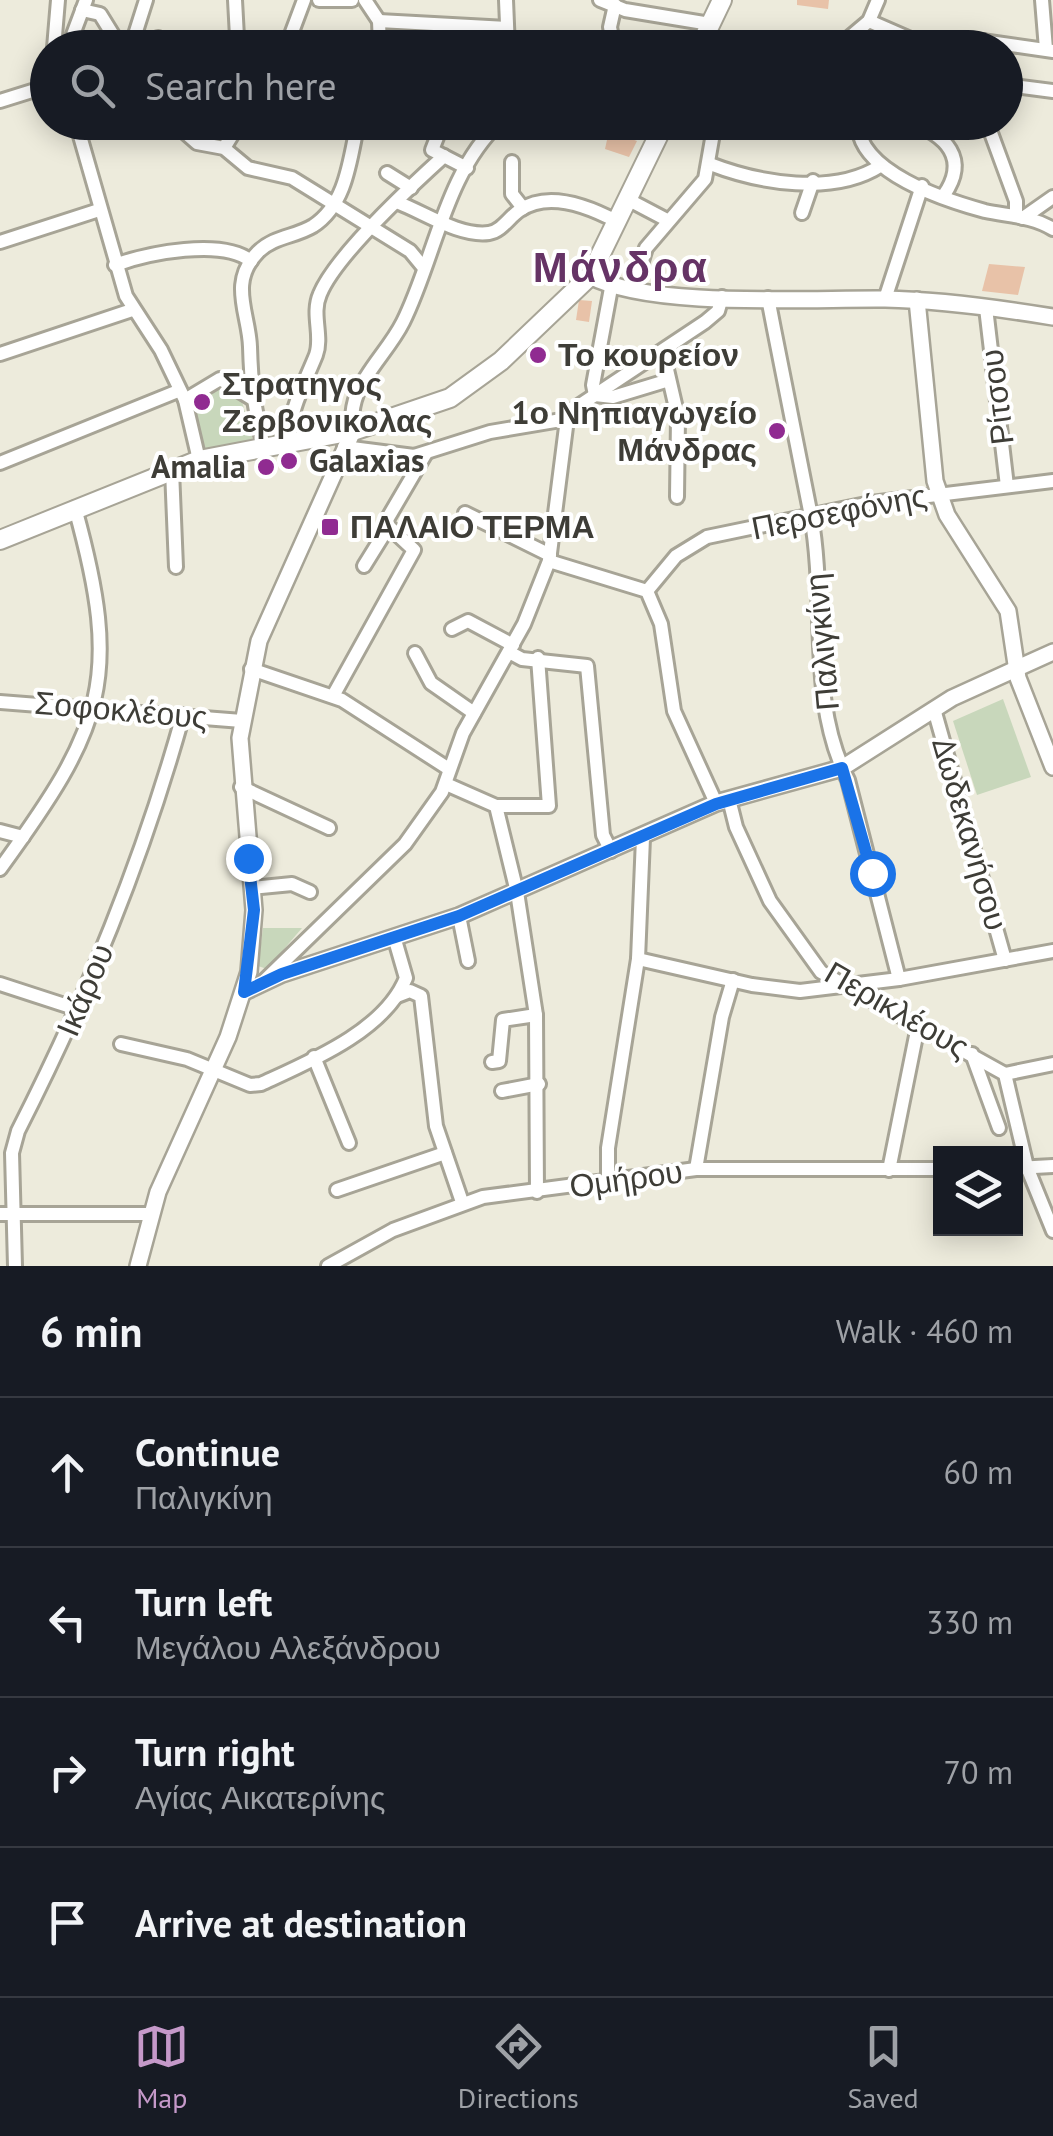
<!DOCTYPE html>
<html lang="en">
<head>
<meta charset="utf-8">
<style>
	:root { --surface:#171b24; --page:#20242c; --text:#f1f3f6; --muted:#9ea1a6; --line:#363941; --accent:#c599c9 }
	body { margin:0; font-family:"PT Sans",sans-serif; background:var(--page); color:var(--text) }
	.controls { position:absolute; right:30px; bottom:30px; display:grid; overflow:hidden; border-radius:0px; box-shadow:0 5px 25px #0003 }
	.controls button { width:90px; height:90px; display:grid; place-items:center; padding:0; border:0; border-bottom:2px solid var(--line); background:var(--surface); color:var(--text); font:50px sans-serif }
	.stop { position:absolute; width:30px; height:30px; margin:-22px; border:8px solid #1a73e8; border-radius:50%; background:#fff }
	.stop.end { background:#1a73e8; border-color:#fff; box-shadow:0 2px 10px #0008 }
	.list { margin:0; padding:0; list-style:none }
	h2 { display:flex; justify-content:space-between; align-items:center; height:130px; margin:0; padding:0 40px; font-size:42px }
	h2 small { font-size:32px; font-weight:400; color:var(--muted) }
	.list li { display:grid; grid-template-columns:65px 1fr auto; gap:30px; align-items:center; box-sizing:border-box; height:150px; padding:0 40px; border-top:2px solid var(--line) }
	.list b { display:block; font-size:38px; white-space:nowrap }
	.list p { margin:0; font-size:32px; white-space:nowrap; color:var(--muted) }
	.list em { font-size:32px; font-style:normal; color:var(--muted) }
	.icon { flex:none; width:55px; height:55px; fill:none; stroke:currentColor; stroke-width:2; stroke-linecap:round; stroke-linejoin:round }
	.map { position:relative; flex:none; width:1053px; height:1266px; overflow:hidden }
	.search { position:absolute; background:var(--surface); box-shadow:0 5px 25px #0003; left:30px; right:30px; top:30px; height:110px; display:flex; align-items:center; gap:25px; box-sizing:border-box; padding:0 35px; border-radius:55px; color:var(--muted); font-size:38px }
	.sheet { height:730px; background:var(--surface) }
	nav { display:flex; justify-content:space-around; align-items:center; box-sizing:border-box; height:140px; border-top:2px solid var(--line); background:var(--surface); font-size:28px; color:var(--muted) }
	nav a { display:grid; justify-items:center; gap:5px }
	nav .on { color:var(--accent) }
	.map>svg:first-child { display:block }
</style>
</head>
<body>
<div class="map">
<svg width="1053" height="1266" viewBox="0 0 1053 1266">
	<rect width="100%" height="100%" fill="#edebdc"/>
	<g fill="#c8d7bb">
		<path d="M219,386l22,12 12,42 -50,11 -12,-48z"/>
		<path d="M1003,699l28,78 -54,18 -24,-74z"/>
		<path d="M263,928h39l-35,41 -9,-3z"/>
	</g>
	<g fill="#e8c2a8">
		<path d="M797,0h32l-1,9 -31,-4z"/>
		<path d="M611,122l12,1 6,15 8,3 -8,16 -24,-8z"/>
		<path d="M989,264l36,3 -7,28 -36,-4z"/>
		<path d="M579,300l13,1 -3,21 -13,-2z"/>
	</g>
	<g fill="none" stroke-linecap="round" stroke-linejoin="round">
		<g stroke="#a7a496" stroke-width="18">
			<g id="minor">
				<path d="M235,0l2,37 8,11"/>
				<path d="M319,0h33"/>
				<path d="M365,0l14,21 1,27"/>
				<path d="M506,0l2,48"/>
				<path d="M600,0l25,10 85,14"/>
				<path d="M1042,0l4,49"/>
				<path d="M82,10l18,4 21,34"/>
				<path d="M379,21l128,7"/>
				<path d="M869,21l62,27"/>
				<path d="M132,44l14,-44"/>
				<path d="M54,48l4,-48"/>
				<path d="M68,48l18,-48"/>
				<path d="M125,48l33,-10 9,8 16,2"/>
				<path d="M286,48l18,-48"/>
				<path d="M614,48l-4,-21 5,-22"/>
				<path d="M837,48l32,-27 9,-21"/>
				<path d="M955,48l13,-9 85,12"/>
				<path d="M1006,85l47,6"/>
				<path d="M0,101l48,-15"/>
				<path d="M76,122l50,174 35,54 24,50 14,60"/>
				<path d="M173,122l24,21 27,5 24,20 44,10 118,73 14,17"/>
				<path d="M443,122l-11,28 35,18"/>
				<path d="M858,122c-1,50 87,78 127,89 23,5 47,5 68,18"/>
				<path d="M909,122c38,13 60,37 35,73"/>
				<path d="M987,122l29,79v15"/>
				<path d="M224,148l16,-26"/>
				<path d="M512,162v32l11,14"/>
				<path d="M710,164c49,19 123,32 170,2"/>
				<path d="M387,173l24,15"/>
				<path d="M629,200l38,20"/>
				<path d="M399,203c26,10 61,34 90,30 13,-2 20,-16 31,-23 29,-20 72,-2 98,12"/>
				<path d="M802,213l11,-32"/>
				<path d="M1023,218l30,-21"/>
				<path d="M0,242l99,-32"/>
				<path d="M115,265c33,-12 107,-27 136,-4"/>
				<path d="M611,288l-18,97 2,10 18,2 56,-17"/>
				<path d="M633,290l13,-42 59,-69 10,-57"/>
				<path d="M768,298c14,73 29,146 43,218 16,87 -4,184 37,264l51,199"/>
				<path d="M885,299l37,-113"/>
				<path d="M986,308l21,178"/>
				<path d="M663,352l15,65 -1,80"/>
				<path d="M0,354l132,-44"/>
				<path d="M185,400l35,-21 31,19"/>
				<path d="M353,431c-2,-13 -1,-24 4,-37 11,-26 33,-46 46,-72 32,-64 42,-149 97,-200"/>
				<path d="M289,443c0,-33 15,-58 27,-88 7,-19 -5,-41 4,-61 16,-39 91,-108 124,-138"/>
				<path d="M264,446c-10,-35 -13,-63 -14,-99 -1,-34 -22,-64 8,-95 16,-16 37,-15 55,-26 34,-22 37,-68 45,-104"/>
				<path d="M344,447l70,9 76,-24 77,-13 10,-12 128,-85 13,-11 4,-14"/>
				<path d="M0,463l178,-72"/>
				<path d="M172,470l4,97"/>
				<path d="M465,513l85,42"/>
				<path d="M549,561l98,30 14,33 13,87 42,92"/>
				<path d="M364,566l23,-37"/>
				<path d="M647,591l29,-35 31,-19 164,-34 182,-22"/>
				<path d="M452,629l16,-8 45,24"/>
				<path d="M509,652l13,7 65,7 16,169 8,16"/>
				<path d="M415,653l16,30 43,30"/>
				<path d="M251,669l91,31 107,69"/>
				<path d="M333,696l81,-146 -29,-27 41,-70"/>
				<path d="M0,702l242,19"/>
				<path d="M934,709l71,251"/>
				<path d="M446,784l50,22 21,86 19,123 1,177"/>
				<path d="M241,787l88,41"/>
				<path d="M729,799l7,28 34,74 51,71 184,102 22,93 26,64"/>
				<path d="M496,806h53l-11,-148"/>
				<path d="M0,831l23,6"/>
				<path d="M0,869c103,-142 123,-188 75,-361"/>
				<path d="M252,888l40,-4 18,8"/>
				<path d="M459,916l9,45"/>
				<path d="M638,959l114,26 48,6 99,-12 154,-28"/>
				<path d="M265,980l140,-136 37,-52 21,-59 61,-109 25,-63 18,-142"/>
				<path d="M0,984l80,26"/>
				<path d="M397,996l13,-5 11,5 15,130 26,76"/>
				<path d="M121,1044l66,15 63,26 11,-1c48,-22 124,-53 145,-106l-11,-38"/>
				<path d="M972,1054l27,74"/>
				<path d="M314,1057l35,86"/>
				<path d="M492,1062l7,-1 4,-41 33,-5"/>
				<path d="M1005,1074l48,-10"/>
				<path d="M502,1091l37,-7"/>
				<path d="M1016,1168l37,-2"/>
				<path d="M696,1169l26,-152 11,-37"/>
				<path d="M889,1170l29,-144"/>
				<path d="M608,1181v-33l30,-189 5,-121"/>
				<path d="M337,1190l108,-37"/>
				<path d="M0,1214h151"/>
				<path d="M15,1266l-3,-113 6,-22c69,-136 124,-269 165,-416"/>
				<path d="M328,1266l65,-36 90,-33 213,-28h244"/>
			</g>
		</g>
		<g stroke="#a7a496" stroke-width="20">
			<g id="tertiary">
				<path d="M590,276c61,33 222,22 295,23 56,1 113,9 168,18"/>
				<path d="M917,300l18,181 12,34 61,96 10,67 35,89"/>
				<path d="M244,992l38,-18 177,-58 257,-113 126,-35 110,-70 101,-46"/>
				<path d="M138,1266l20,-74 70,-155 21,-65 5,-62 -14,-172 19,-97 94,-210"/>
			</g>
		</g>
		<g stroke="#a7a496" stroke-width="22">
			<g id="secondary">
				<path d="M699,48l23,-48"/>
				<path d="M0,540l199,-80 154,-29 97,-33 51,-37 89,-85 75,-154"/>
			</g>
		</g>
		<use href="#minor" stroke="#fff" stroke-width="12"/>
		<use href="#tertiary" stroke="#fff" stroke-width="15"/>
		<use href="#secondary" stroke="#fff" stroke-width="18"/>
	</g>
	<g fill="none" stroke-linecap="round" stroke-linejoin="round">
		<path stroke="#1a73e8" stroke-width="12" d="M248,858l6,52 -10,82 38,-18 177,-58 257,-112 126,-36 30,105"/>
	</g>
	<g fill="#902b91" stroke="#fff" stroke-width="4">
		<circle cx="538" cy="355" r="10"/>
		<circle cx="202" cy="402" r="10"/>
		<circle cx="777" cy="431" r="10"/>
		<circle cx="289" cy="461" r="10"/>
		<circle cx="266" cy="467" r="10"/>
		<rect x="320" y="517" width="20" height="20" rx="5"/>
	</g>
	<g text-anchor="middle" stroke-width="8" stroke-linejoin="round" paint-order="stroke">
		<g font-size="32" font-weight="bold" fill="#3e3d37" stroke="#fff" text-anchor="start">
			<text x="558" y="366">Το κουρείον</text>
			<text x="222" y="395">Στρατηγος<tspan x="222" dy="37">Ζερβονικολας</tspan></text>
			<text x="757" y="424" text-anchor="end">1ο Νηπιαγωγείο<tspan x="757" dy="37">Μάνδρας</tspan></text>
			<text x="309" y="472">Galaxias</text>
			<text x="246" y="478" text-anchor="end">Amalia</text>
			<text x="350" y="538">ΠΑΛΑΙΟ ΤΕΡΜΑ</text>
		</g>
		<g font-size="32" fill="#3e3d37" stroke="#fff">
			<text transform="translate(997 397) rotate(-97)" y="11">Ρίτσου</text>
			<text transform="translate(839 512) rotate(-11)" y="11">Περσεφόνης</text>
			<text transform="translate(822 642) rotate(-95)" y="11">Παλιγκίνη</text>
			<text transform="translate(121 710) rotate(5)" y="11">Σοφοκλέους</text>
			<text transform="translate(970 834) rotate(74)" y="11">Δωδεκανήσου</text>
			<text transform="translate(85 990) rotate(-67)" y="11">Ικάρου</text>
			<text transform="translate(897 1010) rotate(30)" y="11">Περικλέους</text>
			<text transform="translate(626 1179) rotate(-8)" y="11">Ομήρου</text>
		</g>
		<g font-size="42" font-weight="bold" letter-spacing="2.5" fill="#653365" stroke="#fff">
			<text x="621" y="282">Μάνδρα</text>
		</g>
	</g>
</svg>
<div class="controls">
<button><svg class="icon" aria-label="layers" viewBox="0 0 24 24"><path d="M12 4l9 5-9 5-9-5zM3 14l9 5 9-5"/></svg></button>
</div>
<div class="stop" style="left:872px;top:873px"></div>
<div class="stop end" style="left:248px;top:858px"></div>
<div class="search"><svg class="icon" aria-label="search" viewBox="0 0 24 24"><circle cx="10" cy="10" r="6"/><path d="M15 15l6 6"/></svg>Search here</div>
</div>
<section class="sheet">
<h2>6 min<small>Walk · 460 m</small></h2>
<ul class="list">
<li><svg class="icon" aria-label="ahead" viewBox="0 0 24 24"><path d="M12 20V5M6 11l6-6 6 6"/></svg><div><b>Continue</b><p>Παλιγκίνη</p></div><em>60 m</em></li>
<li><svg class="icon" aria-label="left" viewBox="0 0 24 24"><path d="M17 20v-9H6M10 6l-5 5 5 5"/></svg><div><b>Turn left</b><p>Μεγάλου Αλεξάνδρου</p></div><em>330 m</em></li>
<li><svg class="icon" aria-label="right" viewBox="0 0 24 24"><path d="M7 20v-9h11M14 6l5 5-5 5"/></svg><div><b>Turn right</b><p>Αγίας Αικατερίνης</p></div><em>70 m</em></li>
<li><svg class="icon" aria-label="arrive" viewBox="0 0 24 24"><path d="M6 21V4h12l-3 4 3 4H6"/></svg><div><b>Arrive at destination</b></div></li>
</ul>
</section>
<nav>
<a class="on"><svg class="icon" aria-label="map" viewBox="0 0 24 24"><path d="M3 6l6-2 6 2 6-2v14l-6 2-6-2-6 2zM9 4v14M15 6v14"/></svg>Map</a>
<a><svg class="icon" aria-label="directions" viewBox="0 0 24 24"><path d="M12 3l9 9-9 9-9-9zM9 14v-3h6M13 9l2 2-2 2"/></svg>Directions</a>
<a><svg class="icon" aria-label="saved" viewBox="0 0 24 24"><path d="M7 4h10v16l-5-4-5 4z"/></svg>Saved</a>
</nav>
</body>
</html>
